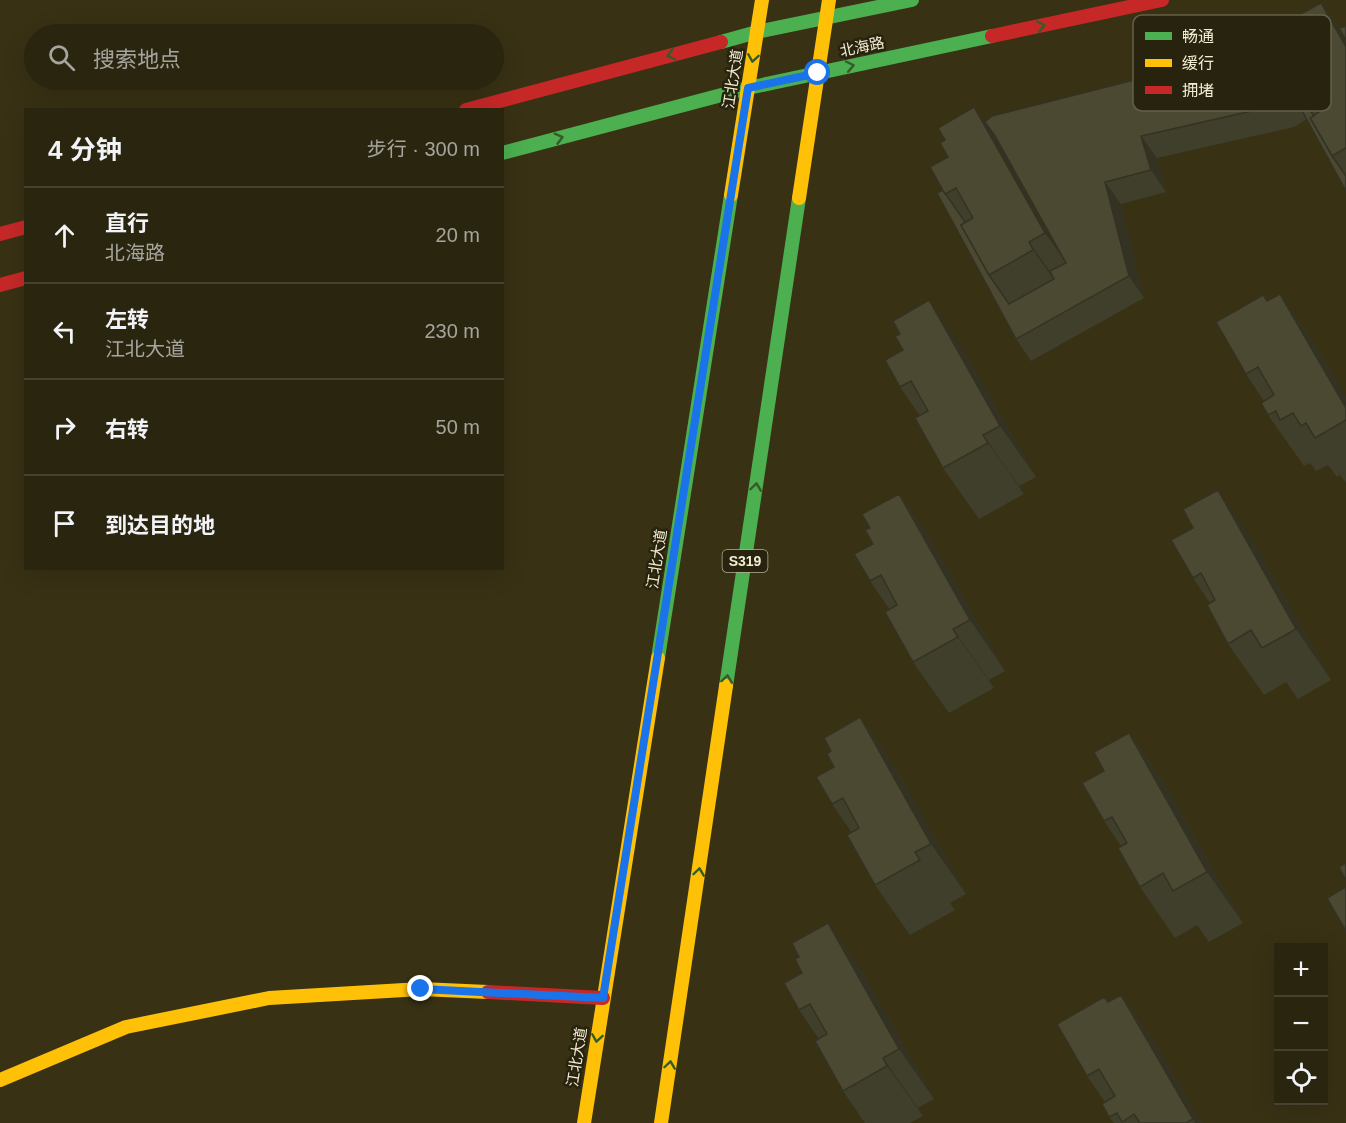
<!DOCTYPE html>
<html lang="zh">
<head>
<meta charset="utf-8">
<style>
	:root { --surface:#2a250f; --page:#36311d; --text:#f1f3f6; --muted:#a5a59e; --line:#46422f }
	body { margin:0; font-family:Arial,"Noto Sans SC",sans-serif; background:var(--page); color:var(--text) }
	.controls { position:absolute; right:18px; bottom:18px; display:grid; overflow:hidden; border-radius:0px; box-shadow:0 6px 24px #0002 }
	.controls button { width:54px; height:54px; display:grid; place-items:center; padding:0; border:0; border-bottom:2px solid var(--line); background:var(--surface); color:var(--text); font:30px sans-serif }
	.stop { position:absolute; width:18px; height:18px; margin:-14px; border:4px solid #1a73e8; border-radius:50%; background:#fff }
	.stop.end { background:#1a73e8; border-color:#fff; box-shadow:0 2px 6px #0008 }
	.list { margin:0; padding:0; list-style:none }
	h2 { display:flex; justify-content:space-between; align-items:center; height:78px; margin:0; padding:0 24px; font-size:26px }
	h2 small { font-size:20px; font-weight:400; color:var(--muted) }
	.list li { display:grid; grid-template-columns:39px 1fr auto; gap:18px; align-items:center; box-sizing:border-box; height:96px; padding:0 24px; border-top:2px solid var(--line) }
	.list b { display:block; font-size:22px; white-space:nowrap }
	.list p { margin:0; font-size:20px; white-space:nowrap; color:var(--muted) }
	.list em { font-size:20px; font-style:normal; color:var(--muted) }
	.icon { flex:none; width:33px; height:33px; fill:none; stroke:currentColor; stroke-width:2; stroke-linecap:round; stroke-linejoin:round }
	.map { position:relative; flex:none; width:1346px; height:1123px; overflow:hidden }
	.search { position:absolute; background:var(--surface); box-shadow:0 6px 24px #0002; left:24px; top:24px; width:480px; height:66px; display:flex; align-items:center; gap:15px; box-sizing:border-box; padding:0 21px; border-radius:33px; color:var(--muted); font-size:22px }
	.panel { position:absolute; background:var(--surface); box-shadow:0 6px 24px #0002; left:24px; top:108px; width:480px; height:462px; border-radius:0px }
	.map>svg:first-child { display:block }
</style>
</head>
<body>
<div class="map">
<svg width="1346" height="1123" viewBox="0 0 1346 1123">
	<rect width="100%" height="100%" fill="#383114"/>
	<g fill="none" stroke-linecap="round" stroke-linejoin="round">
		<g stroke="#4caf50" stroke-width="14">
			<path d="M721,42l36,-10 155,-32"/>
			<path d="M502,153l246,-65 244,-52"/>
			<path d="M658,658l73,-463"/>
			<path d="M726,686l73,-488"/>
		</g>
		<g stroke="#ffc107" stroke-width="14">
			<path d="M731,195l31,-195"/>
			<path d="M799,198l30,-198"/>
			<path d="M0,1080l126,-53 143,-29 152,-9 67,3"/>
			<path d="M584,1123l74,-465"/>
			<path d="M661,1123l65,-437"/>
		</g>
		<g stroke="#c62828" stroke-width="14">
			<path d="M992,36l170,-36"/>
			<path d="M466,110l255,-68"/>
			<path d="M0,234l26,-7"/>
			<path d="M0,285l26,-7"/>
			<path d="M488,992l115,6"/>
		</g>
	</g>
	<g fill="#403f2b">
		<path d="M1321,3l18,25 7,-2v165l-39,-72 -13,8 -137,31 9,34 -45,12 23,94 -113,63 -15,-22 -73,-149 5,-33 37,-35 311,-83z"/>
		<path d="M1280,294l35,51 31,52v86l-6,-8 -3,2 -9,-12 -12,6 -6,-8 -6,3 -36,-51 -4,-14 -18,-27 21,-73z"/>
		<path d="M903,350l61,1 72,126 -17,9 5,8 -45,25 -36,-51 -23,-52 -20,-29z"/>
		<path d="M899,494l35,51 71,126 -16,9 5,8 -45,25 -36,-51 -23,-52 -20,-29 3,-37z"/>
		<path d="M1253,541l78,139 -33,19 -12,-17 -22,13 -36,-51 -18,-41 -17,-25z"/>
		<path d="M860,717l35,50 71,127 -16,9 5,7 -45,25 -35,-50 -23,-52 -20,-29 2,-37 -3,-16z"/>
		<path d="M1129,733l36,51 78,139 -34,19 -12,-17 -22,13 -35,-51 -19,-41 -17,-25v-50z"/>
		<path d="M863,973l71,126 -16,9 5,8 -13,7h-45l-22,-32 -24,-52 -20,-29z"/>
		<path d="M1121,995l35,50 45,78h-87l-5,-6 -4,-15 -18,-26 21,-74z"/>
	</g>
	<g fill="#343323">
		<path d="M1321,3l25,35v9z"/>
		<path d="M974,107l36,51 71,126 -36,-51z"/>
		<path d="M1141,136l16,22 9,34 -15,-22z"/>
		<path d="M1105,182l16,22 23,94 -15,-22z"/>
		<path d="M1029,242l36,51 4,8 -36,-51z"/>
		<path d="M1280,294l35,51 31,52v11z"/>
		<path d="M929,300l35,51 72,126 -36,-51z"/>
		<path d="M983,435l36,51 5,8 -36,-51z"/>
		<path d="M1218,490l35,51 78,139 -35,-51z"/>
		<path d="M899,494l35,51 71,126 -35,-51z"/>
		<path d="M953,629l36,51 5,8 -36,-51z"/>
		<path d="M860,717l35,50 71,127 -35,-50z"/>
		<path d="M1129,733l36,51 78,139 -36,-51z"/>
		<path d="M828,923l35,50 71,126 -35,-50z"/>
		<path d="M1121,995l35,50 45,78h-6l-2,-4z"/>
		<path d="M883,1058l35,50 5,8 -36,-50z"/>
	</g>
	<g fill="#4b4932" stroke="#343323" stroke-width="1.5">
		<path d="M1321,3l25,44v101l-14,8 -22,-38 9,-6 -15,-26 -8,5 -21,-39 21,-12 -10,-18z"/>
		<path d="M1346,26v14l-7,-12z"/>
		<path d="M1296,39v1l-21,12 21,39 18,25 -4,2 22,38 14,20v15l-52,-95 -16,9 -137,31 10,34 -46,12 24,94 -113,63 -79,-146 6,-3 22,32 -4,3 28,50 20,29 45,-25 -4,-8 16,-8 -71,-127 -10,-14 7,-6z"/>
		<path d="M974,107l71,126 -16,9 4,8 -44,25 -28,-50 12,-7 -17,-30 -11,6 -15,-27 18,-10 -8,-14 5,-3 -7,-12z"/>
		<path d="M1280,294l66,114v12l-31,18 -9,-15 -5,3 -8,-13 -13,7 -4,-9 -8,4 -7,-12 13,-8 -16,-28 -12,7 -30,-52 47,-27 4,6z"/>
		<path d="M929,300l71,126 -17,9 5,8 -45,25 -28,-50 13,-7 -17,-30 -11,6 -15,-27 18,-10 -8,-14 5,-2 -7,-13z"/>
		<path d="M1218,490l78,139 -34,19 -11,-18 -23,14 -21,-39 8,-5 -14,-27 -8,5 -22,-38 22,-12 -10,-19z"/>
		<path d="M899,494l71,126 -17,9 5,8 -45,25 -28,-50 12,-7 -16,-30 -11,6 -16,-27 19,-10 -8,-14 5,-2 -8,-14z"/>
		<path d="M860,717l71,127 -16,8 5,8 -45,25 -28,-50 12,-7 -16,-30 -11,6 -16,-27 18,-10 -7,-13 4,-3 -7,-13z"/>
		<path d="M1129,733l78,139 -34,19 -10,-18 -23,14 -22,-39 9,-5 -15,-26 -8,4 -22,-38 22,-12 -10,-19z"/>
		<path d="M1346,863v17l-7,-13z"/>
		<path d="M1346,887v44l-19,-33z"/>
		<path d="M828,923l71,126 -16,9 4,8 -44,25 -28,-50 12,-7 -17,-30 -11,6 -15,-27 18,-10 -7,-14 4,-2 -7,-14z"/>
		<path d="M1121,995l72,124 -7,4h-46l-6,-9 -12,8 -5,-9 -8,4 -7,-13 13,-8 -16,-27 -12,7 -30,-52 47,-27 4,5z"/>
	</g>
	<defs><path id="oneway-chevron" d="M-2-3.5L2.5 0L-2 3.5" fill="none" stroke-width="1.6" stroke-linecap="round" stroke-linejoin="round" transform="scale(1.5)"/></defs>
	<g stroke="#365b28">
		<use href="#oneway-chevron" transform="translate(1041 26) rotate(-12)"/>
		<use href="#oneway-chevron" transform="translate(671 55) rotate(165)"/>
		<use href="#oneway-chevron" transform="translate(753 58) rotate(99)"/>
		<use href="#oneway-chevron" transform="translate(850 66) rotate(-12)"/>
		<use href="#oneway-chevron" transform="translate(559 138) rotate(-15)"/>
		<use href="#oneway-chevron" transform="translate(756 487) rotate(-82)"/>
		<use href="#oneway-chevron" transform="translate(727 679) rotate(-82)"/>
		<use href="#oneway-chevron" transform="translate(699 872) rotate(-82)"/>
		<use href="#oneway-chevron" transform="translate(597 1038) rotate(99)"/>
		<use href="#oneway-chevron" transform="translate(670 1065) rotate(-82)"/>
	</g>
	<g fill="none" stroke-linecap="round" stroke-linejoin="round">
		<path stroke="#1a73e8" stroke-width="8" d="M421,989l182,9 145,-910 70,-15"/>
	</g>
	<g text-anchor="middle" stroke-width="5" stroke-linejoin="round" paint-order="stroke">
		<rect fill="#28230e" stroke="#b6b098" stroke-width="1.5" x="722.5" y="550" width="45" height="22" rx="4.5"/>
		<g font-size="14" font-weight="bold" fill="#f3edd3">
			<text x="745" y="566">S319</text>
		</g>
		<g font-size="15" fill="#f3edd3" stroke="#28230e">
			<text transform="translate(862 47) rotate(-12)" y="5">北海路</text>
			<text transform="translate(733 79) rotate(-81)" y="5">江北大道</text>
			<text transform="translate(657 559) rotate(-81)" y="5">江北大道</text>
			<text transform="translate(577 1057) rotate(-81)" y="5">江北大道</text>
		</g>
	</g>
	<rect x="1133" y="15" width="198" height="96" rx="9" fill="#28230e" stroke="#656049" stroke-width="1.5"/>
	<rect x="1145" y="32" width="27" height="8" fill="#4caf50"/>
	<rect x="1145" y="59" width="27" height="8" fill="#ffc107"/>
	<rect x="1145" y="86" width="27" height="8" fill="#c62828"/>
	<g font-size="16" fill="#f3edd3">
		<text x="1182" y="42">畅通</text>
		<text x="1182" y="69">缓行</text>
		<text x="1182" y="96">拥堵</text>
	</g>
</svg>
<div class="controls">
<button>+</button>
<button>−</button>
<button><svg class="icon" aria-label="locate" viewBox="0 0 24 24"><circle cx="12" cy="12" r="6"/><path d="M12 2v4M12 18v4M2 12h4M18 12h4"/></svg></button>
</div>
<div class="stop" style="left:818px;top:73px"></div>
<div class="stop end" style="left:421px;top:989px"></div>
<div class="search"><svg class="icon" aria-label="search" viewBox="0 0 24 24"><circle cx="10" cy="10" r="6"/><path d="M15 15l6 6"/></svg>搜索地点</div>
<section class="panel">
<h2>4 分钟<small>步行 · 300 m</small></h2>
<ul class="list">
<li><svg class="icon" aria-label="ahead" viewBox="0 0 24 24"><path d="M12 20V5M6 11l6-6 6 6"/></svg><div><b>直行</b><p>北海路</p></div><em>20 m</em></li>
<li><svg class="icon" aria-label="left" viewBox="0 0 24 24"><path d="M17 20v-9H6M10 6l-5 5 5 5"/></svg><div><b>左转</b><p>江北大道</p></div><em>230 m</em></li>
<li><svg class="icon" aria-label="right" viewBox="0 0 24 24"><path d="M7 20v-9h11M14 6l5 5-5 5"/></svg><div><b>右转</b></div><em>50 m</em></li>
<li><svg class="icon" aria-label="arrive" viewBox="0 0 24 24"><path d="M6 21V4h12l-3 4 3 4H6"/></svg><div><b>到达目的地</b></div></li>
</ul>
</section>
</div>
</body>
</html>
